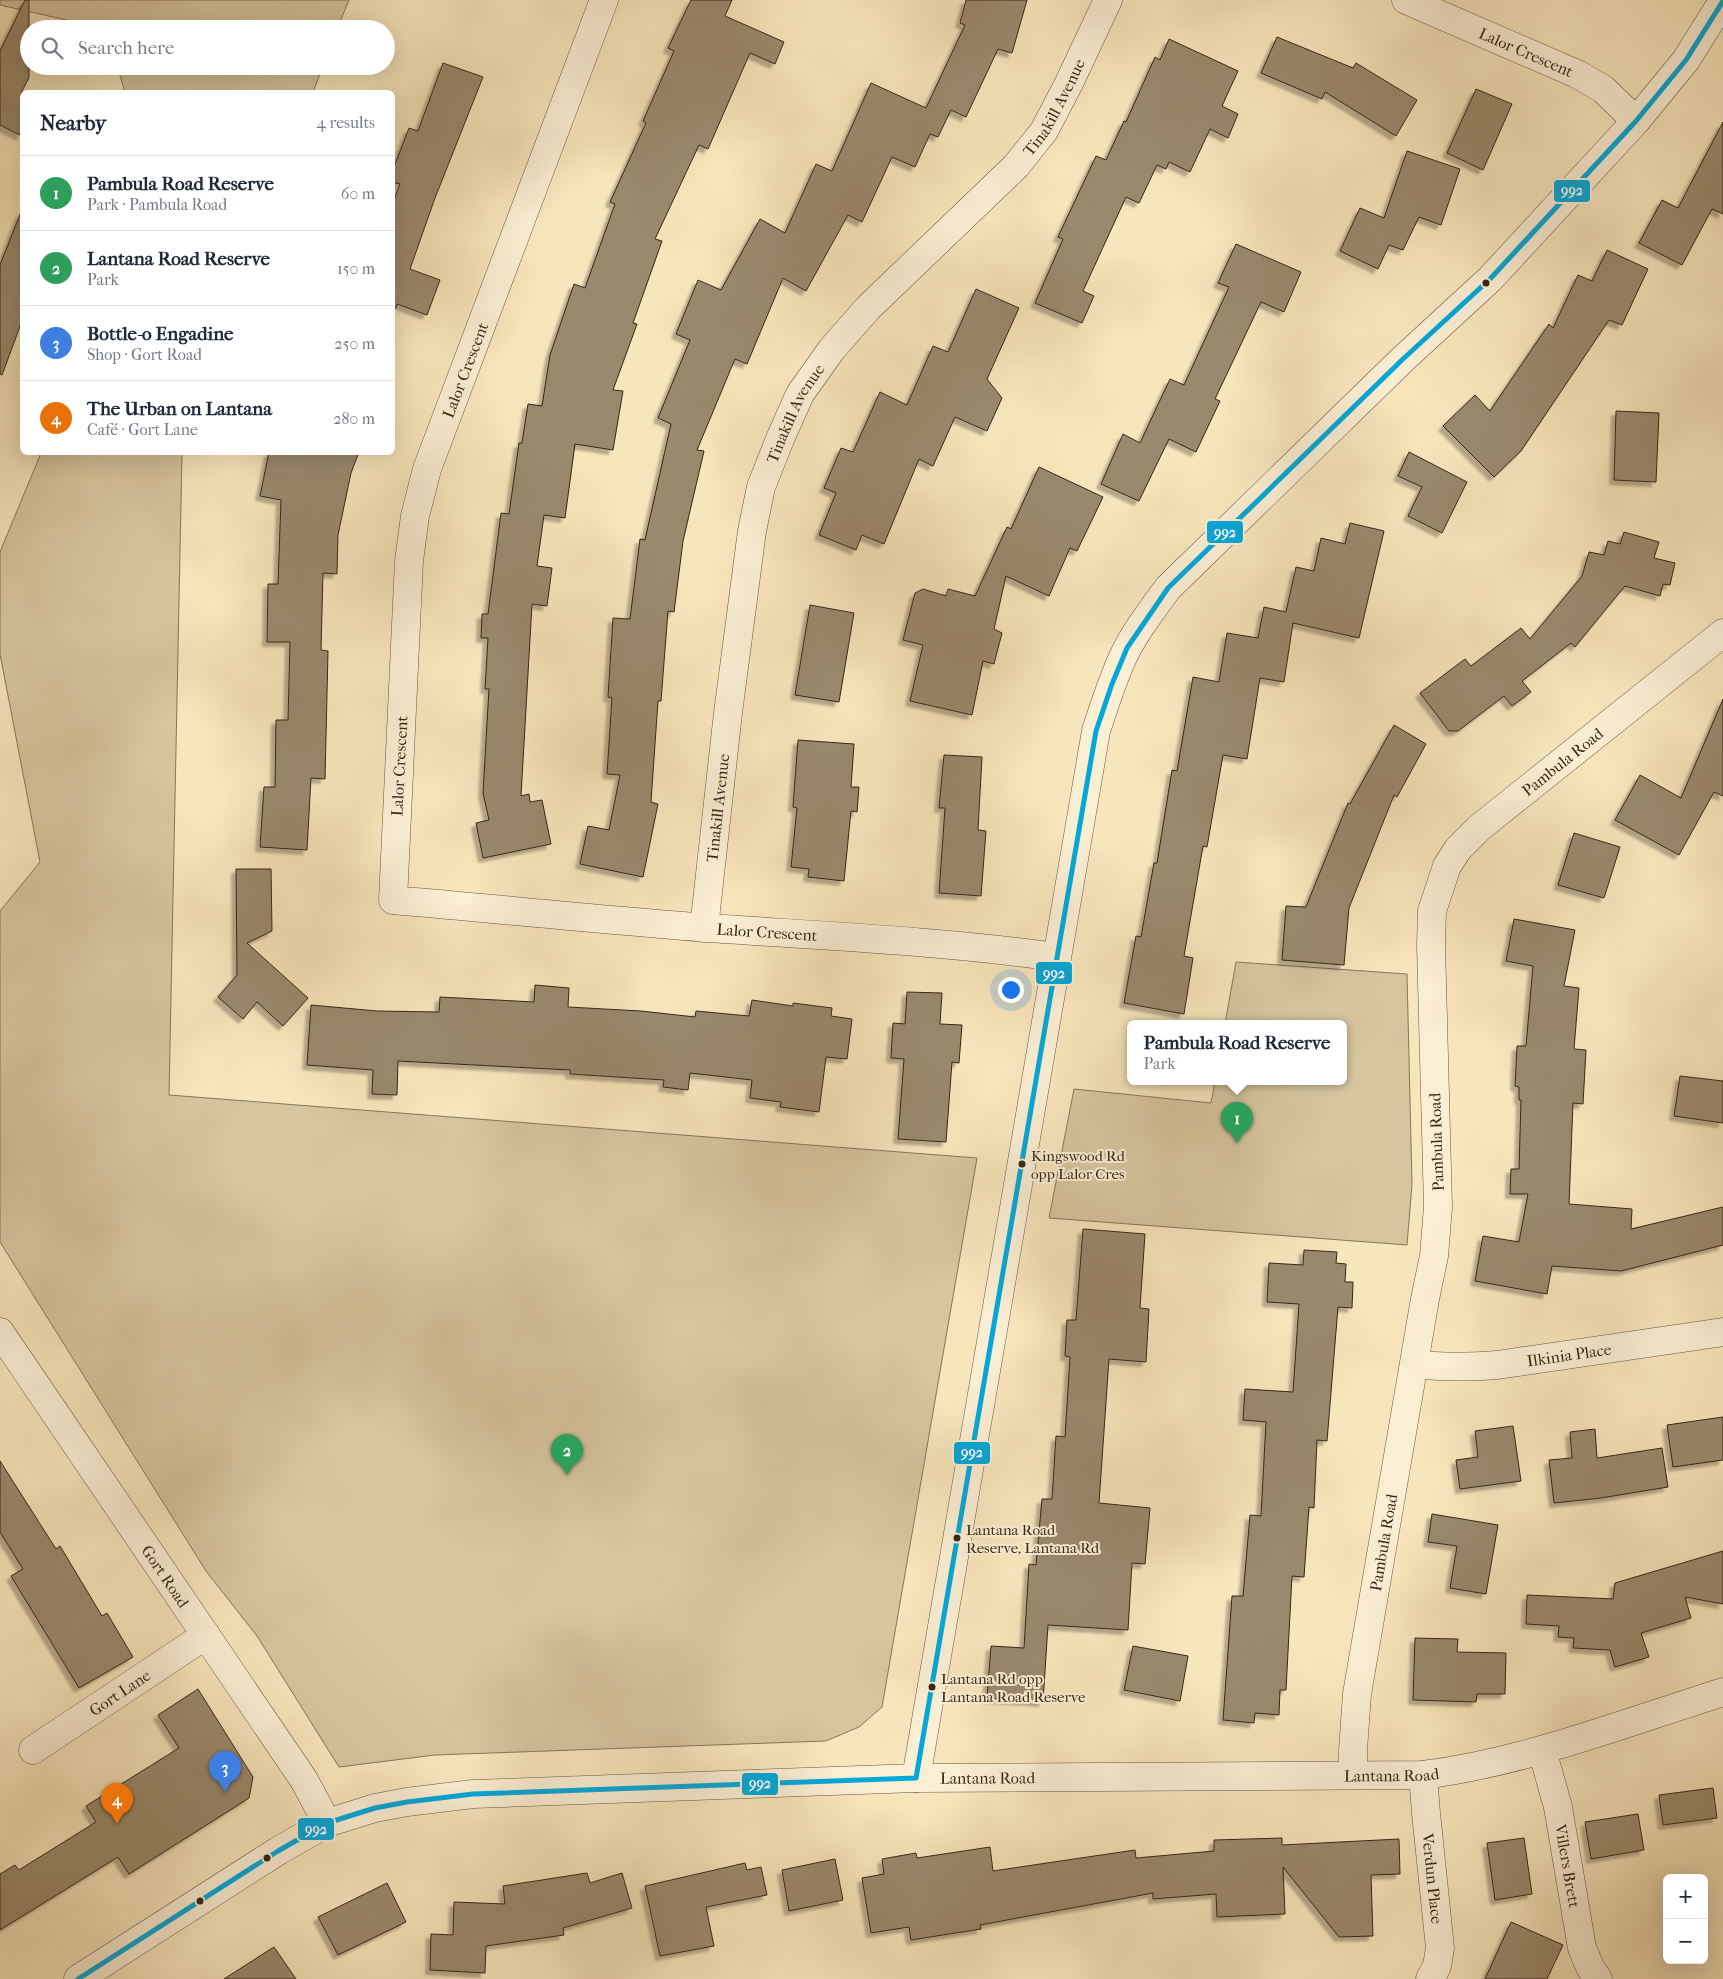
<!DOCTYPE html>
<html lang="en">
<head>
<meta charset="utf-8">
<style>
	:root { --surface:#fff; --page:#f6f6f7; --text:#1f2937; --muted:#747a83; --line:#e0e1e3; --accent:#2563eb }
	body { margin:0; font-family:"IM FELL French Canon",serif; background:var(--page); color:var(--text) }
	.controls { position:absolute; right:15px; bottom:15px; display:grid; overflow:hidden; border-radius:8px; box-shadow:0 5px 20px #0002 }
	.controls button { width:45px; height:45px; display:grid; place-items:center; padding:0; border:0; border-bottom:1px solid var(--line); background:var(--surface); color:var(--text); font:25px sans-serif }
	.you { position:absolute; left:1010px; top:989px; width:18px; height:18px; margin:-12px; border:4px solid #fff; border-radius:50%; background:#1a73e8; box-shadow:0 0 0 8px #1a73e833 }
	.badge { display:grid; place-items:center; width:32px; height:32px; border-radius:50%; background:var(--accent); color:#fff; font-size:16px; font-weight:700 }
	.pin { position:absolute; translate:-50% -41px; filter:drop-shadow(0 1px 2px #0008) }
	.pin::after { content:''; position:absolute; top:26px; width:18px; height:15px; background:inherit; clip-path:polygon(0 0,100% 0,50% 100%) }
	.popup { position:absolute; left:1127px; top:1020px; width:220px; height:65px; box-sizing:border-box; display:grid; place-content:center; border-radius:8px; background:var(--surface); filter:drop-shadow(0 1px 4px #0005); font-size:16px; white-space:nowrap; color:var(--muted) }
	.popup b { font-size:19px; color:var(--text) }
	.popup::after { content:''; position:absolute; left:50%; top:100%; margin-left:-10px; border:10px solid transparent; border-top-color:var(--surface) }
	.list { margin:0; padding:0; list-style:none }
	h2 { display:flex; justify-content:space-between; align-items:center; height:65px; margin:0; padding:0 20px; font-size:21px }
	h2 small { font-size:16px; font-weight:400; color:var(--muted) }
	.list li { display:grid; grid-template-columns:32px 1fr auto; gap:15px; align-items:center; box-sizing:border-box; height:75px; padding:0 20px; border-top:1px solid var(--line) }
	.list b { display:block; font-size:19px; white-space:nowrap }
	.list p { margin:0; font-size:16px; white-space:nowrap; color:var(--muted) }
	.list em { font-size:16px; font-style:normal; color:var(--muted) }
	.icon { flex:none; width:28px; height:28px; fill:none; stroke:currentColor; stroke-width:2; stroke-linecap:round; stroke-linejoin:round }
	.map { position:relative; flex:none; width:1723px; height:1979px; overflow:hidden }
	.search { position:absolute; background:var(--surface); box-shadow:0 5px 20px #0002; left:20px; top:20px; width:375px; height:55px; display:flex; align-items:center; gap:12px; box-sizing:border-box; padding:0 18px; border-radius:28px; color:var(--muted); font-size:19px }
	.panel { position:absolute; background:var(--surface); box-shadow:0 5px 20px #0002; left:20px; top:90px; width:375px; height:365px; border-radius:8px }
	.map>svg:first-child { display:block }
</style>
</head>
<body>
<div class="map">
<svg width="1723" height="1979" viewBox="0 0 1723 1979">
	<defs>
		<filter id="shadow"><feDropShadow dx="-4.5" dy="4.5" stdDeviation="1" flood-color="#0004"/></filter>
	</defs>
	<rect width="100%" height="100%" fill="#f7e5bb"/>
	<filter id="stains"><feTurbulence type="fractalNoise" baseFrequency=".004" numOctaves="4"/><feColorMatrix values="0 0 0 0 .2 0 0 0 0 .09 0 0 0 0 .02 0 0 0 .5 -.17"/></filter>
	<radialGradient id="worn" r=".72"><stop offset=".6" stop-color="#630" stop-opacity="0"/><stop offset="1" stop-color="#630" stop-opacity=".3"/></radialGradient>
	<g fill="#d6c59f" stroke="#86765b">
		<path d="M0,0h349l-12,29h-231l-106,-24z"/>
		<path d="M117,66h206l-10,26h-188z"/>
		<path d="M41,453h141l-13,642 808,63 -95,549 -23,20 -33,14 -391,14 -96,12 -82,-131 -51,-65 -206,-329v-331l40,-49 -40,-208v-102z"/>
		<path d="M1236,962l171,12 5,210 -5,61 -358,-27 25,-129 137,14 4,-21h128v-58h-118z"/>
	</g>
	<g fill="#9a896c" stroke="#362617" filter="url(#shadow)">
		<path d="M25,0h4v78l-7,13v45l-22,-11v-74z"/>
		<path d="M691,0h41l-7,16 59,26 -9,22 -25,-11 -42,96 -9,-4 -44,94 7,2 -29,82 4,1 -24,66 10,1 -10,59 -38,-6 -10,74 -21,-3 -7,51 15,2 -5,38 -15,-2 -11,192 8,-2 1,8 12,-2 9,44 -68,14 -7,-35 13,-3 -6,-27 6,-104h-4l3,-51h-7l1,-24h6l13,-101 8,1 10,-71h3l6,-39 14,2 8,-51 24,-71 11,4 30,-84 -5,-2 36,-79 -3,-2 31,-70 -6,-3z"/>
		<path d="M966,0h61l-15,53 -14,-4 -32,68 -15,-7 -13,27 -8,-3 -15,33 -23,-10 -30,65 -14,-7 -42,76 -23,-13 -36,86 -12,-5 -38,91 7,1 -21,90 -9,71 -6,-1 -7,90h-3l-7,101 7,2 -15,73 -63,-13 8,-38 21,4 11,-55 -13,-1 5,-76 -4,-1 5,-79 17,1 10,-80 5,1 26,-116 -13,-6 32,-78 -14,-6 22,-54 23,10 39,-71 25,14 31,-69 16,7 39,-88 55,25 39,-83 -5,-2z"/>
		<path d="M1277,37l76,31 3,-5 61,37 -21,36 -71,-44 -3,7 -61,-26z"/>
		<path d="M1169,39l69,32 -16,35 16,8 -10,24 -18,-9 -20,43 -21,-10 -3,7 -9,-4 -18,38 -13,-6 -43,94 11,5 -12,27 -47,-20 28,-64 -5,-2 38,-81 10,4 18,-39 2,1 29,-65 5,3z"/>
		<path d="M443,63l40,14 -48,121 -25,71 30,11 -13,35 -30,-11 -1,4 -4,-1v-102l8,-21 -8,-2v-10l17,-44 9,3z"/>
		<path d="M1476,89l36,15 -29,66 -36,-17z"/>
		<path d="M1723,122v92l-11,-5 -30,56 -43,-22 23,-43 16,8z"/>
		<path d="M1407,151l53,18 -19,56 -22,-8 -16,33 -14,-5 -11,24 -38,-18 20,-43 24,10z"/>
		<path d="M21,212h1v109l-20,54 -2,-1v-109z"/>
		<path d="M1236,244l65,28 -17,40 -23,-10 -46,97 5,2 -24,51 -27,-13 -30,62 -38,-17 22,-50 17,9 30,-64 14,6 45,-98 -11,-4z"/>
		<path d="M1607,250l41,19 -26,56 -13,-5 -88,131 -27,26 -51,-51 32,-31 15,16 59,-87 4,4 25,-53 14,6z"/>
		<path d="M976,289l43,19 -32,71 15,19 -15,33 -32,-14 -22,49 -14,-7 -35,85 -22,-9 -6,15 -37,-15 17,-42 -12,-5 17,-40 12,4 27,-60 27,13 26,-59 15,6z"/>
		<path d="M1616,411l43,2 -3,69 -42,-2z"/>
		<path d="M269,452h90l-8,21 -13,62 -1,39 -14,-1 -2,77 7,1 -3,128 -14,-1 -4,72 -47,-3 4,-60h11l1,-67h12l2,-78h-23l1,-58h10l3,-84 -21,-4z"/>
		<path d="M1409,452l58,30 -25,51 -34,-17 14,-29 -24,-11z"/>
		<path d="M1039,467l64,30 -26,54 -7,-3 -21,48 -43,-20 -12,53 8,4 -8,31 -11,-3 -11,54 -62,-14 13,-56 -20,-5 12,-47 8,-4 23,7 2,-7 27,7 32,-69 4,2z"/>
		<path d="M1350,523l34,8 -25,107 -66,-15 -9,59 -24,-4 -13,81 -24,-4 -16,92 -4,-1 -19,110 9,2 -9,56 -60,-11 12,-67 5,1 13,-74h3l15,-93 5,1 16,-94 26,5 8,-49 31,5 6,-31 22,5 10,-45 18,4 7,-33 24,6z"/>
		<path d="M1624,532l35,10 -5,16 21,5 -5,22 -7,-1 -3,12 -35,-10 -50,61 -4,-4 -49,38 9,11 -19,14 -8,-10 -46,35h-9l-29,-38 45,-34 6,7 50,-38 9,11 52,-63 7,-24 15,3 4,-14 12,3z"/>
		<path d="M810,605l44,8 -15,89 -44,-7z"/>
		<path d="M1723,699v97l-9,-4 -35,63 -64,-35 25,-45 41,23z"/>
		<path d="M1394,725l32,19 -29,53 -3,-2 -45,113 -5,57 -62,-5 4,-54 20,1 42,-104 2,1z"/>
		<path d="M798,740l56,4 -3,43h8l-2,25 -6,-1 -7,70 -36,-4 1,-8 -18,-2 6,-59 -4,-1z"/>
		<path d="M944,755l38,2 -4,73 8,1 -5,65 -42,-3 6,-85h-6z"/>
		<path d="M1574,833l46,14 -16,51 -46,-13z"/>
		<path d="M236,869h35l1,62 -25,12 61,55 -25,28 -26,-24 -14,17 -25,-22 19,-22z"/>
		<path d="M1514,919l61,11 -11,56 15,2 -5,61 12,1 -3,54 -10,-1 -4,101 63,5 -1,20 92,-22v38l-102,26 -69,-5 -5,28 -72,-13 8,-45 36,6 9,-48h-18l1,-25h8l2,-69h-2v-13l-4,-1 2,-40h9l7,-80 -27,-5z"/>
		<path d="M535,985l34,3 -1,19 73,4 54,6 1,-6 53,5 3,-16 41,6v-3l39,5 -1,8 21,3 -5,40 -21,-2 -7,55 -39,-5 1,-5 -31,-4 2,-18 -62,-7 -2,17 -25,-3 1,-7 -94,-6v-4l-172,-9 -1,34 -25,-1 1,-24 -66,-5 4,-60 66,6 62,1 1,-15 94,5z"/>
		<path d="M907,992l35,1 -2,31 22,1 -3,38 -7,-1 -6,80 -48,-3 6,-80 -13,-1 2,-35 12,1z"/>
		<path d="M1680,1076l43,5v42l-49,-7z"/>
		<path d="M1083,1229l62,5 -5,74 9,1 -3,53 -37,-3 -10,144 51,5 -5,56 -13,-1 -4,67 -80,-5 -5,77 -56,-4 4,-52 33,2 5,-84 7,1 6,-66h10l4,-63 9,1 5,-80 -5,-1 2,-36h9z"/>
		<path d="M1304,1250l33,2 -1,11 10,1 -1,18h8l-1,26 -14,-1 -11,134 -10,-1 -3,68 -5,-1 -5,70 -12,-1 -6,114h-6l-1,25 -24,-2 -1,10 -31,-3 9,-124h11l7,-81 11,1 5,-94 -23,-2 2,-31 48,3 6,-88 -32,-2 2,-39 34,2z"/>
		<path d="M1723,1417v43l-50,7 -6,-42z"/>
		<path d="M1513,1426l8,55 -61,8 -4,-29 22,-3 -3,-26z"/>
		<path d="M1595,1429l2,29 65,-10 6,39 -67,11 -47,5 -5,-43 23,-2 -2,-26z"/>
		<path d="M0,1461l56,88 4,-3 42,70 5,-3 26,44 -54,31 -68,-112 12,-7 -23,-37z"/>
		<path d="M1432,1514l66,11 -12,69 -36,-6 7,-42 -29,-4z"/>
		<path d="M1723,1551v53l-38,-7 6,21 -50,15 8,24 -34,10 -5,-17 -37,-2 1,-10 -16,-1 1,-11 -33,-2 1,-29 86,4 2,-16z"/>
		<path d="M1415,1638l43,1 -1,13 49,1 -1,41h-28l-1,8 -63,-2z"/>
		<path d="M1133,1646l55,10 -8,45 -56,-11z"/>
		<path d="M198,1689l55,88 -4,21 -120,76 -11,-17 -118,73v-56l15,-9 4,5 77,-48 -10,-16 93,-58 -21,-33z"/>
		<path d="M1713,1788l4,30 -54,7 -4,-30z"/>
		<path d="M1638,1814l6,36 -53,9 -6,-37z"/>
		<path d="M1282,1838v7l117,-6 1,35 -29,1 2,61 -34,1 -56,-70 2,47 -68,3 -1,-23 -63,5v-6l-173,32 1,4 -70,11 -2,-13 -38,6 -9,-55 22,-4 -2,-15 34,-6 1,5 73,-11 3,24 142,-21 1,8 78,-7v-11z"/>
		<path d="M1524,1838l8,56 -37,6 -8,-57z"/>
		<path d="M835,1859l8,41 -54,11 -7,-41z"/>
		<path d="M745,1863l2,7 14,-3 6,28 -61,12 8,39 -54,10 -15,-70z"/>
		<path d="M587,1873l3,10 32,-10 10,35 -69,20 1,7 -78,11 -1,27 -55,-3 1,-36 22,1 1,-33 51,2 -2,-18z"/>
		<path d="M387,1883l19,39 -68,33 -20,-38z"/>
		<path d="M1511,1922l52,23 -16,34h-62z"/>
		<path d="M274,1947l22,32h-72z"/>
	</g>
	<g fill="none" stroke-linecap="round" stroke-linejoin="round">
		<g stroke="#665640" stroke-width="29">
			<g id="minor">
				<path id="s1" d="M604,0l-177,469 -12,47 -6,45 -16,339c105,9 211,20 316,28 116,8 232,13 347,29"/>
				<path id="s2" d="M1406,0l171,74 26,15 33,32"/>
				<path id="s3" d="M704,928l24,-215 24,-182 9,-44 19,-48 20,-45 32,-45 36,-41 148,-142 28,-35 25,-48 39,-83"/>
				<path id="s4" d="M0,1332l304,448 23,43"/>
				<path id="s5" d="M1415,1364c28,4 54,3 82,1l226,-33"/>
				<path id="s6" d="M33,1750l173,-115"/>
				<path id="s7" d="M1542,1750l16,57 24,141 8,19 8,12"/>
				<path id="s8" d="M1353,1775v-25l4,-56 68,-395 9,-43 4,-49 -7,-262 1,-34 15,-45 11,-17 21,-21 244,-195"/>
				<path id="s9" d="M1423,1775l3,38 14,135 -3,18 -7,13"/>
				<path d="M916,1778l180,-1047c8,-25 16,-50 27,-74 11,-24 29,-47 45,-69l235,-229 87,-80 146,-158 50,-61 37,-59"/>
				<path id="s10" d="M78,1979l200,-128 49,-28 48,-15 32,-6 66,-8 443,-16 507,-3c102,-13 202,-52 300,-83"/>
			</g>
		</g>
		<use href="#minor" stroke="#faeed3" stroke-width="28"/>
		<g stroke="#faeed3" stroke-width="9">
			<path id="bus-1" d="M78,1979l200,-128 49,-28 48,-15 32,-6 66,-8 443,-16 180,-1047 16,-47 15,-36 41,-60 235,-229 87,-80 146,-158 50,-61 37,-59"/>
		</g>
		<use href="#bus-1" stroke="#05a7d9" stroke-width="5"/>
	</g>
	<g fill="#362617" stroke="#faeed3" stroke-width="2">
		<circle cx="1486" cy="283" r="4.5"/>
		<circle cx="1022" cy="1164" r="4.5"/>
		<circle cx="957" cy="1538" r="4.5"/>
		<circle cx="932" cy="1687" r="4.5"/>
		<circle cx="267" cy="1858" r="4.5"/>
		<circle cx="200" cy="1901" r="4.5"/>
	</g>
	<g text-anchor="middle" stroke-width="4" stroke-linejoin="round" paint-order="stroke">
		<g font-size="15" fill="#362617" stroke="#faeed3" text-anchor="start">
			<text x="1031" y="1161">Kingswood Rd<tspan x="1031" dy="18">opp Lalor Cres</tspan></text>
			<text x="966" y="1535">Lantana Road<tspan x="966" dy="18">Reserve, Lantana Rd</tspan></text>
			<text x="941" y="1684">Lantana Rd opp<tspan x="941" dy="18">Lantana Road Reserve</tspan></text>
		</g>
		<g font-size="16" fill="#362617" stroke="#faeed3">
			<text dy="6" stroke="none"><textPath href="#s2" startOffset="131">Lalor Crescent</textPath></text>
			<text dy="6" stroke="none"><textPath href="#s3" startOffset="931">Tinakill Avenue</textPath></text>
			<text transform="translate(465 370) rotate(-69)" y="6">Lalor Crescent</text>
			<text dy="6" stroke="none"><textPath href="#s3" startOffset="526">Tinakill Avenue</textPath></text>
			<text dy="6" stroke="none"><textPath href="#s8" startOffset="1075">Pambula Road</textPath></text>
			<text transform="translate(399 766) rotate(-87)" y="6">Lalor Crescent</text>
			<text dy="6" stroke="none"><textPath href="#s3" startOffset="121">Tinakill Avenue</textPath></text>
			<text dy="6" stroke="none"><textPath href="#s1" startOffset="1310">Lalor Crescent</textPath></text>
			<text transform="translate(1436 1142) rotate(-92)" y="6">Pambula Road</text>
			<text dy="6" stroke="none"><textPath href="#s5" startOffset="155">Ilkinia Place</textPath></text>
			<text dy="6" stroke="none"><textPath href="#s8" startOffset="235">Pambula Road</textPath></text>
			<text dy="6" stroke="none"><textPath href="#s4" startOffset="295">Gort Road</textPath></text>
			<text dy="6" stroke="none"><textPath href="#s6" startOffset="104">Gort Lane</textPath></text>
			<text dy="6" stroke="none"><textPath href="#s10" startOffset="1362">Lantana Road</textPath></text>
			<text dy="6" stroke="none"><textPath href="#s10" startOffset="958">Lantana Road</textPath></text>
			<text dy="6" stroke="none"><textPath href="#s7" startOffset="119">Villers Brett</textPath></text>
			<text dy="6" stroke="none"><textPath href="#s9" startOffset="104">Verdun Place</textPath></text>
		</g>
	</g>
	<g stroke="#faeed3" stroke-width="2">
		<rect x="1553" y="179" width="38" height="24" rx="5" fill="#05a7d9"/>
		<rect x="1206" y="520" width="38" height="24" rx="5" fill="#05a7d9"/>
		<rect x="1035" y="961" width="38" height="24" rx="5" fill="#05a7d9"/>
		<rect x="953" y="1441" width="38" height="24" rx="5" fill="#05a7d9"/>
		<rect x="741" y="1772" width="38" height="24" rx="5" fill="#05a7d9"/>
		<rect x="297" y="1817" width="38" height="24" rx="5" fill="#05a7d9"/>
	</g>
	<g font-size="14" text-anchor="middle" font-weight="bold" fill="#fff">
		<text x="1572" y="195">992</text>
		<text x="1225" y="537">992</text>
		<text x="1054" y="978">992</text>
		<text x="972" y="1457">992</text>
		<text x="760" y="1788">992</text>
		<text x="316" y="1834">992</text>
	</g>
	<rect width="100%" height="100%" filter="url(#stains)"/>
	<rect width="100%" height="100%" fill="url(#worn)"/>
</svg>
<div class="controls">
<button>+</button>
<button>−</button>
</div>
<div class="you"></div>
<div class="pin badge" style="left:1237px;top:1143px;background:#2e9e5b">1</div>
<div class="popup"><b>Pambula Road Reserve</b>Park</div>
<div class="pin badge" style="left:567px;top:1475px;background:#2e9e5b">2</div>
<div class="pin badge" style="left:225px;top:1792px;background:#3f7fe0">3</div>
<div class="pin badge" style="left:117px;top:1824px;background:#e8710a">4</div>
<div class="search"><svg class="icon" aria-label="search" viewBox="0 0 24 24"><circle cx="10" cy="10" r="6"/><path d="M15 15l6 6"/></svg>Search here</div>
<section class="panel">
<h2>Nearby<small>4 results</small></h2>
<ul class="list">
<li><span class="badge" style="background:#2e9e5b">1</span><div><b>Pambula Road Reserve</b><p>Park · Pambula Road</p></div><em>60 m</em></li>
<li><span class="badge" style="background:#2e9e5b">2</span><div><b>Lantana Road Reserve</b><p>Park</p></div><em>150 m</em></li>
<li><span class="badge" style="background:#3f7fe0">3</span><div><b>Bottle-o Engadine</b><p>Shop · Gort Road</p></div><em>250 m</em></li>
<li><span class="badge" style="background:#e8710a">4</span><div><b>The Urban on Lantana</b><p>Café · Gort Lane</p></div><em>280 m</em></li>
</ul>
</section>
</div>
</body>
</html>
